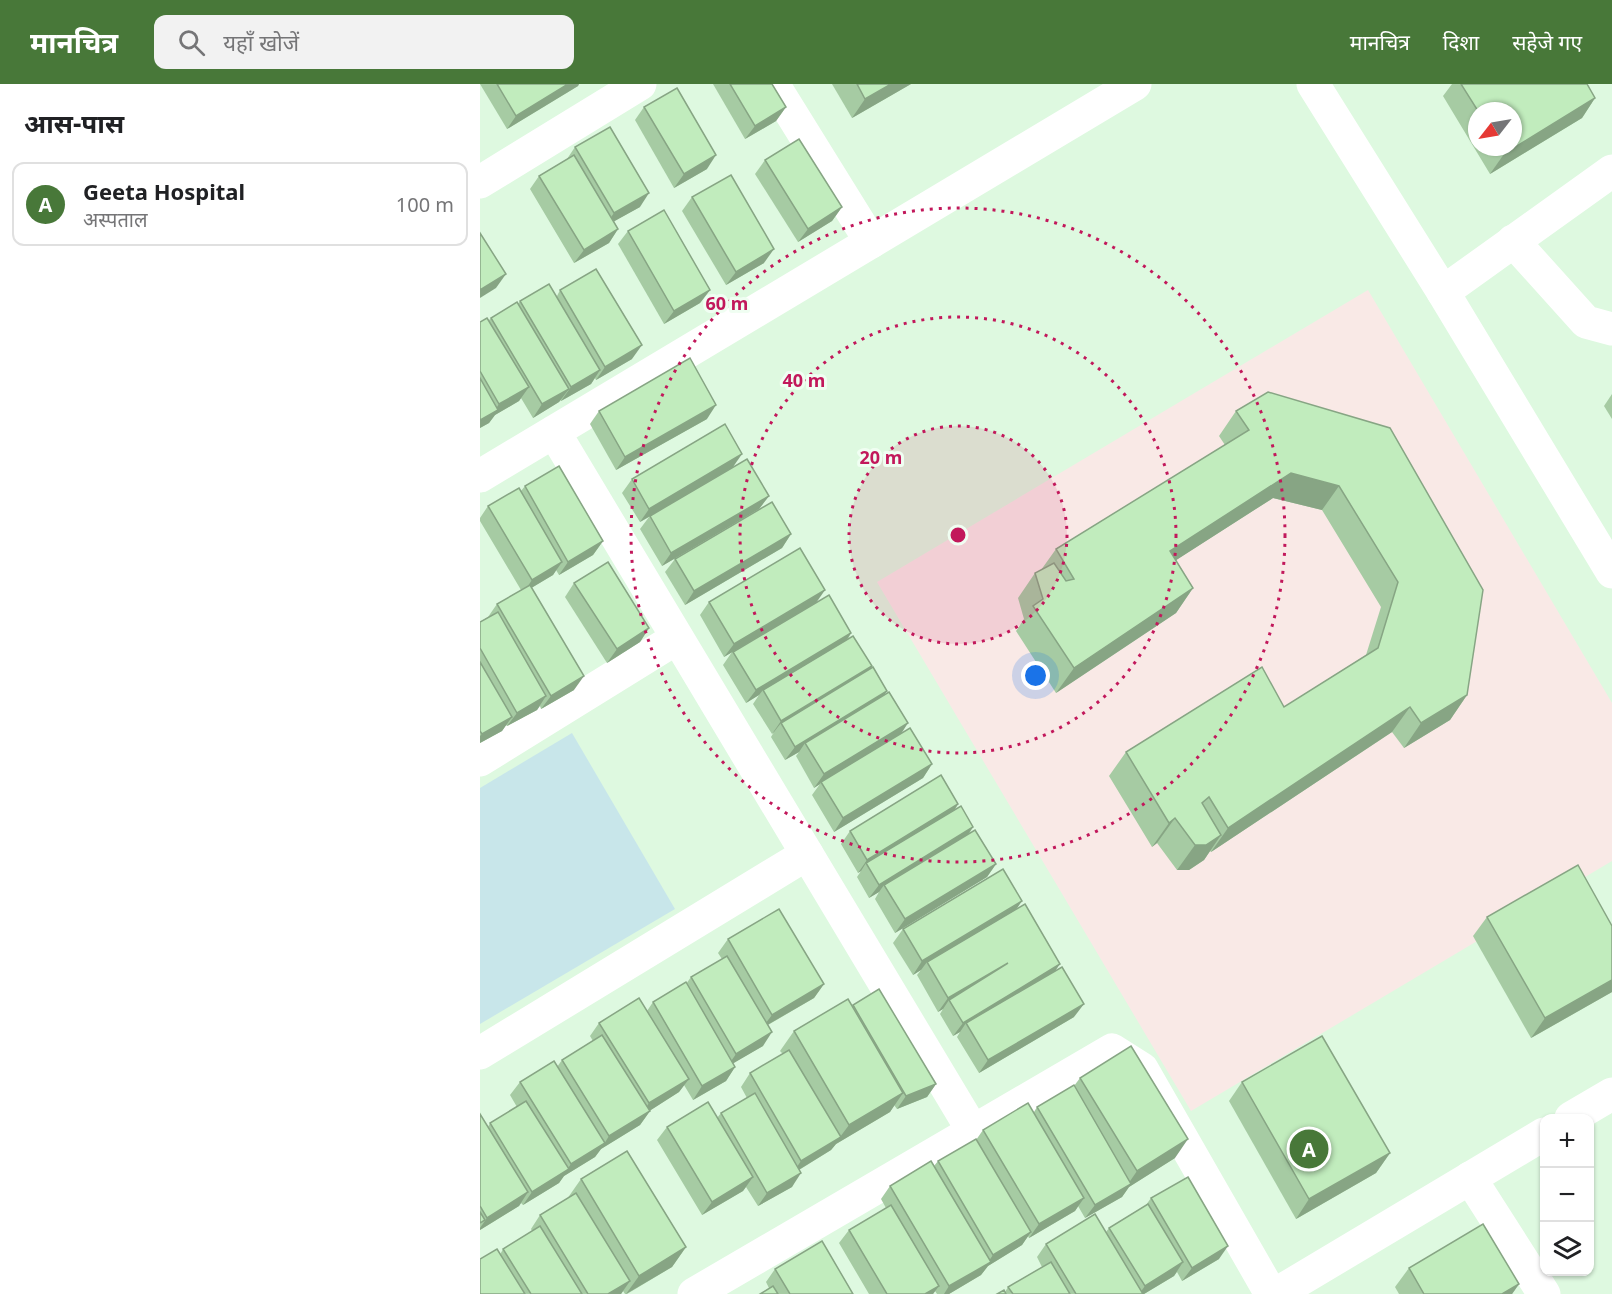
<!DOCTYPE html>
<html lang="hi">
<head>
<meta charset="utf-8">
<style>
	:root { --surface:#fff; --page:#f2f2f2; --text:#202124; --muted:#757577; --line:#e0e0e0; --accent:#487839 }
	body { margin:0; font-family:"Noto Sans","Noto Sans Devanagari",sans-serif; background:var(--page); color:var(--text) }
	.controls { position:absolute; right:18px; bottom:18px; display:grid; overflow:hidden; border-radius:12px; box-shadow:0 2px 4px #0004 }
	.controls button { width:54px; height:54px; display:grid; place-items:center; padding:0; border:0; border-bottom:2px solid var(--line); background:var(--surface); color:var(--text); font:30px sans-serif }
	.compass { position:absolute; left:988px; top:18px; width:54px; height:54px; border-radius:50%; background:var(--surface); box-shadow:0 2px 4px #0004; rotate:239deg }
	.you { position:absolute; left:556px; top:592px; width:21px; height:21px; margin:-15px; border:4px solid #fff; border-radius:50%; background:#1a73e8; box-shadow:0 0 0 9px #1a73e833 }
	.badge { display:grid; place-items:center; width:39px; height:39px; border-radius:50%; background:var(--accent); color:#fff; font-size:20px; font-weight:700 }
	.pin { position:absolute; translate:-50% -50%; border:3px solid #fff; box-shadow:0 2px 6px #0006 }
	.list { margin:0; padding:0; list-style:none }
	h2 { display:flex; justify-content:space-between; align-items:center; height:78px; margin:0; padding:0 24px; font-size:26px }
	h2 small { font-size:20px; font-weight:400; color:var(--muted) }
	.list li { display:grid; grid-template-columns:39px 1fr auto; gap:18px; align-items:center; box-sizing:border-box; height:84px; margin:0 12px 12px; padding:0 12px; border:2px solid var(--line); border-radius:12px }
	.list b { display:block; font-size:22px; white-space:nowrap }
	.list p { margin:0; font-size:20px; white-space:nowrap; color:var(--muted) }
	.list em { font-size:20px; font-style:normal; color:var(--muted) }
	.icon { flex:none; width:33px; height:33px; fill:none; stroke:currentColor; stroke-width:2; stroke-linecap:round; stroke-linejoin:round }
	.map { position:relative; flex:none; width:1132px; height:1210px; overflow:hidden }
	header { display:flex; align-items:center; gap:36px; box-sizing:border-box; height:84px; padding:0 30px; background:var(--accent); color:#fff }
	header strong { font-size:28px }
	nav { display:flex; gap:33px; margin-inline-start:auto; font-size:21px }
	.search { width:420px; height:54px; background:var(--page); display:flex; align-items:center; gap:15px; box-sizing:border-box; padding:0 21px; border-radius:12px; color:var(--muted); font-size:22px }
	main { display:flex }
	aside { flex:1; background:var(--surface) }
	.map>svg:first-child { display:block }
</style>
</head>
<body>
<header>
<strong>मानचित्र</strong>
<div class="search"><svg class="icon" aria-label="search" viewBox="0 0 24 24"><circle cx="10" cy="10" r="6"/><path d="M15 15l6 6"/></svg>यहाँ खोजें</div>
<nav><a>मानचित्र</a><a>दिशा</a><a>सहेजे गए</a></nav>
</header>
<main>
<aside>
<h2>आस-पास<small></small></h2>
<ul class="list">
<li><span class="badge">A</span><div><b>Geeta Hospital</b><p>अस्पताल</p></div><em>100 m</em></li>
</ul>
</aside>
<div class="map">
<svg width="1132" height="1210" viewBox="0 0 1132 1210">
	<rect width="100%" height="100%" fill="#eafcec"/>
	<path fill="#def9e0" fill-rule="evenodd" d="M0,0h1132v1210h-1132zM997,27h36v36h-36zM1064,1034h46v154h-46z"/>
	<path fill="#f9e9e6" d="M888,206l244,413v158l-421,250 -314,-529z"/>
	<path fill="#c8e6ea" d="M92,649l103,176 -195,115v-236z"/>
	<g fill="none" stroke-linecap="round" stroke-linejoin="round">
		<g stroke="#fff" stroke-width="33">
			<path d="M293,0l98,158"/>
			<path d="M833,0l130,208 169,280"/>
			<path d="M0,98l160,-98"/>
			<path d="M1033,157l73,81 26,7"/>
			<path d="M963,208l169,-121"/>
			<path d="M74,348l419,699"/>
			<path d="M0,392l655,-392"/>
			<path d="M0,676l197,-122"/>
			<path d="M0,969l327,-199"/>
			<path d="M1091,1034l41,-24"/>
			<path d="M990,1094l74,116"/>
			<path d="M214,1210l418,-244 30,19 129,225"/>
			<path d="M796,1210l268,-160"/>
		</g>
	</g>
	<g fill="#a6cba3" fill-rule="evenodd">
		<path d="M0,0h99l-1,2 -71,43z"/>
		<path d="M233,0h59l14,23 -10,14 -31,18z"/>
		<path d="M352,0h79l-59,34z"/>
		<path d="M972,0h135l8,14 -13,20 -92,56 -47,-78zM997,27h36v36h-36z"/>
		<path d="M164,23l63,62 -33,19 -39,-68z"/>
		<path d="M95,63l65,60 -26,14 4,8 -9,14 -35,20 -44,-74 9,-13 28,-17z"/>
		<path d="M285,76l77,47 -10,14 -34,21 -43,-68z"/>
		<path d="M212,113l72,66 -38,22 -44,-74z"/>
		<path d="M148,147l82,59 -10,13 -36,21 -46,-80z"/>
		<path d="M80,206l72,69 -36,21 -1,-2 -4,6 -30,17v-1l-2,2 -26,16 -12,-20 -2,3 -24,14 -6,8 -9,5v-106l9,-2 2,-2 27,-14 2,-3 37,-5z"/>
		<path d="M1132,310v25l-8,-13z"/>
		<path d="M119,327l108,8 -91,51 -26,-46z"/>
		<path d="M756,327l154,17 77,267 -17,25 -46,28 -12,-16 -181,120 -1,-1 -6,9 -15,10h-12l-20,-27 -5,4 -43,-71 17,-24 158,-45 82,-52 15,-48 -59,-97 -49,-12 -97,62 17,28 -17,25 -120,80 -40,-62 8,-12 -6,-21 17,-25 6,-3 15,-21 169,-104 -6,-9z"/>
		<path d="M253,383l36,29 -10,13 -97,57 -22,-37 9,-12 -9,5 -18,-29 10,-14z"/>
		<path d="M45,402l78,55 -10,14 -34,20 -3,-5 -3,5 -22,13 43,102 -33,19 -1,-3 -3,4 -30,16 -1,-1 -4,6 -22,12v-121l8,-5 9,-13 24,-14 -41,-69v-3l8,-12 33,-15z"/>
		<path d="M311,450l-9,14 -97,57 -20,-33 10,-13z"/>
		<path d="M94,499l75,45 -9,14 -33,21 -42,-66z"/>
		<path d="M229,518l107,1 35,30 -3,6 36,56 17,38 31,31 -9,14 -89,54 -22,-37 8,-11 -6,4 -18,-32 3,-4 -14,8 -14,-23 3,-5 -2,2 -19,-30 6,-9 -13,8 -23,-38 9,-13 -8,5 -24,-42z"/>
		<path d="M478,720l-3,6 18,17 -4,7 27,30 -9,13 -92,56 -20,-34 4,-7 -10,6 -12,-21 4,-6 -3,2 -17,-29 9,-13z"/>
		<path d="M536,825l39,62 19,46 -95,56 -22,-36 3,-5 -7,4 -13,-22 3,-5 -5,3 -21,-37 4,-5 -8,5 -20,-32 10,-14z"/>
		<path d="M1007,833l125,9v66l-81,46 -58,-102z"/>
		<path d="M248,855l96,45 -10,14 -46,27 -5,21 -30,17 2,4 -9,14 -33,19 -9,-15 -5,7 -30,19h1l-10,14 -39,24 -6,8 -31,19 -5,7 -36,22 -2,-2 -2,3 -39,24v-116l8,13 2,-4 27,-16 -7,-12 10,-13 37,-15 5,-7 31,-19 -3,-5 9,-13 48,-12 6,-9 33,-18 5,-7 31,-18 -4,-6z"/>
		<path d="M373,921l83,79 -9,13 -30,12 -3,-4 -4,7 -54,32 -5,6 -32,20 -7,17 -34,19 -12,-19 -3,4 -41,24 -45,-75 10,-13 50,-9 4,-5 26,-15 -6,-11 9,-14 33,-19 -3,-3 14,-20z"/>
		<path d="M600,994l95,80 -46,29 -7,10 -37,21 -7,-12 -3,5 -46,27 -1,-2 -6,9 -34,21 -7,9 -32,19h-12l-2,-3 -2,3h-64l-30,-51 10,-13 37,-22 -5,-9 9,-13 44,-20 4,-5 38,-21 7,-10 51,-18 3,-5 37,-21z"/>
		<path d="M762,998l148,71 -14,20 -80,46 -67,-118z"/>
		<path d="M101,1095l105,68 -14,20 -45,27h-2l-2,-3 -2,3h-141l23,-45 29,-18 -1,-2 9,-14 27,-16z"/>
		<path d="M671,1114l68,61 -37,22 -5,-9 -3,4 -30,18h-147l8,-2 3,-5 34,-20 -5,-10 9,-13 60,-12 3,-4 37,-23z"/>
		<path d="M929,1184l110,16 -7,10h-113l-4,-7z"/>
		<path d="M295,1185l78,25h-93l9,-6 -3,-6z"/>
	</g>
	<g fill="#87a584">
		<path d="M88,0h11l-1,2 -71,43 9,-13z"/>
		<path d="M411,0h20l-59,34 13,-19z"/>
		<path d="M1115,14l-13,20 -92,56 14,-20z"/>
		<path d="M306,23l-10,14 -31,18 10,-13z"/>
		<path d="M236,71l-9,14 -33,19 10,-14z"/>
		<path d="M169,109l-9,14 -36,20 10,-14z"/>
		<path d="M362,123l-10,14 -34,21 10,-13z"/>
		<path d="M138,145l-9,14 -35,20 10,-13z"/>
		<path d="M294,165l-10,14 -38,22 10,-13z"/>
		<path d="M26,190l-10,14 -16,10v-8z"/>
		<path d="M230,206l-10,13 -36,21 10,-13z"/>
		<path d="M162,261l-10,14 -36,21 9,-13z"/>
		<path d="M120,286l-9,14 -30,17 10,-14z"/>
		<path d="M49,303l-10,14 -24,14 -6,8 -9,5v-8l13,-7 6,-9z"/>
		<path d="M89,305l-10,13 -26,16 9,-14z"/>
		<path d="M236,321l-9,14 -91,51 9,-13z"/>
		<path d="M262,370l-9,13 -93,55 9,-13z"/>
		<path d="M811,389l48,13 -17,24 -49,-12 -120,77 17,-24z"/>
		<path d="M289,412l-10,13 -97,57 9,-13z"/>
		<path d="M311,450l-9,14 -97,57 9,-14z"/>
		<path d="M123,457l-10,14 -34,20 9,-13z"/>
		<path d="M82,478l-9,13 -30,18 9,-13z"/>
		<path d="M713,504l-17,25 -120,80 18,-25z"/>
		<path d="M345,506l-9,13 -92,54 10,-13z"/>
		<path d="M169,544l-9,14 -33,21 10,-14z"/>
		<path d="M371,549l-9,14 -79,43 -4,5 -13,8 10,-13z"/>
		<path d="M392,582l-10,13 -81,44 -7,9 -2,2 9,-13z"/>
		<path d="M104,592l-10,14 -33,19 10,-13z"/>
		<path d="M407,607l-9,13 -73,39 -6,9 -14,8 10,-13z"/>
		<path d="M987,611l-17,25 -46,28 17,-25z"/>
		<path d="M66,612l-9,14 -30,16 10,-13z"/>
		<path d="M930,623l-18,25 -181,120 17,-24z"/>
		<path d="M32,633l-10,14 -22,12v-7l2,-2z"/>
		<path d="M428,639l-9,14 -78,45 -1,2 -6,4 10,-14z"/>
		<path d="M452,680l-9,14 -89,54 9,-14z"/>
		<path d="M478,720l-9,14 -83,45 -5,8 -3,2 9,-13z"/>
		<path d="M695,734l-18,25 -5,4 17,-24z"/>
		<path d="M493,743l-9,13 -80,45 -5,7 -10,6 10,-13z"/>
		<path d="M741,751l-17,25 -15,10h-12l18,-25z"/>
		<path d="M516,780l-9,13 -92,56 10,-14z"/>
		<path d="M542,817l-9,13 -86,48 -6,8 -8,5 9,-14z"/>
		<path d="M528,879l-59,37 -6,9 -5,3 10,-14z"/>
		<path d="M580,880l-9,13 -85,46 -6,9 -7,4 10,-13z"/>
		<path d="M1132,896v12l-81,46 14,-20z"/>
		<path d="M344,900l-10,14 -52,30 10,-13z"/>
		<path d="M604,920l-10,13 -95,56 9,-13z"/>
		<path d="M292,948l-9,14 -36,21 9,-13z"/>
		<path d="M255,983l-9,14 -33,19 9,-14z"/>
		<path d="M209,995l-10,13 -39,25 9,-14z"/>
		<path d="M456,1000l-9,13 -30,12 9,-13z"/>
		<path d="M423,1009l-13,19 -54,32 -5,6 -39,24 9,-13 39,-24 9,-12z"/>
		<path d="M170,1027l-10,14 -39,24 -6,8 -31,19 -5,7 -36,22 9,-13 34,-21 5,-7 33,-20 5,-8z"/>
		<path d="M708,1055l-13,19 -46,29 -7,10 -37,21 10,-13 31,-18 11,-16z"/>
		<path d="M910,1069l-14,20 -80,46 13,-20z"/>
		<path d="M321,1089l-9,14 -34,19 9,-13z"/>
		<path d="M273,1093l-10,14 -41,24 10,-13z"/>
		<path d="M48,1108l-9,14 -39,24v-2l7,-10z"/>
		<path d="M604,1114l-9,13 -46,27 10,-14z"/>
		<path d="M551,1148l-9,13 -34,21 -7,9 -32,19h-5l5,-8 37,-21 7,-10z"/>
		<path d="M748,1162l-9,13 -37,22 10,-13z"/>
		<path d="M206,1163l-14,20 -46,27 13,-18z"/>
		<path d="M703,1178l-9,14 -30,18h-5l6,-8z"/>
		<path d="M150,1197l-9,13h-13z"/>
		<path d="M1039,1200l-7,10h-10z"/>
		<path d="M459,1202l-6,8h-8z"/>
	</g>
	<g fill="#c1ecbd" stroke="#87a584" stroke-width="1.5">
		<path d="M17,0h71l-52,32z"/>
		<path d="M250,0h42l14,23 -31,19z"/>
		<path d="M377,0h34l-26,15z"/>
		<path d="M981,0h126l8,14 -91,56 -4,-7h13v-36h-35z"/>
		<path d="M197,4l39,67 -32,19 -40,-67z"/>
		<path d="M130,43l39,66 -35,20 -39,-66z"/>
		<path d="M319,55l43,68 -34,22 -43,-69z"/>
		<path d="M94,71l44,74 -34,21 -45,-74z"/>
		<path d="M251,91l43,74 -38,23 -44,-75z"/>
		<path d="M184,126l46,80 -36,21 -46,-80z"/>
		<path d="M0,149l26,41 -26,16z"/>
		<path d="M116,185l46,76 -37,22 -45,-77z"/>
		<path d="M69,200l51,86 -29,17 -51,-86z"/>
		<path d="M37,218l52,87 -27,15 -51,-86z"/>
		<path d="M7,234l42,69 -30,17 -19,-33v-49z"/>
		<path d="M210,274l26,47 -91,52 -26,-46z"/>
		<path d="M0,294l18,32 -18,10z"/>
		<path d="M788,308l122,36 93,162 -16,105 -46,28 -11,-16 -182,121 -19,-31 -7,6 19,32 -15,10h-11l-20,-27 -6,5 -43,-71 136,-85 22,40 94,-59 20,-66 -59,-96 -48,-13 -121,78 23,37 -119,80 -41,-62 10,-7 -8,-26 19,-10 12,18 8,-2 -18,-30 193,-119 -13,-19z"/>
		<path d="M245,340l17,30 -93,55 -17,-30z"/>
		<path d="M267,375l22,37 -98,57 -21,-37z"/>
		<path d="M79,382l44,75 -35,21 -43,-76z"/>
		<path d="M39,404l43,74 -30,18 -44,-74z"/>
		<path d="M292,418l19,32 -97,57 -19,-32z"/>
		<path d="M320,464l25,42 -91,54 -25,-42z"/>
		<path d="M128,478l41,66 -32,21 -43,-66z"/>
		<path d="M50,501l54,91 -33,20 -54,-92z"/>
		<path d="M349,511l22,38 -95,57 -23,-38z"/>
		<path d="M18,528l48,84 -29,17 -37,-65v-26z"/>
		<path d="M373,552l19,30 -91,55 -18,-31z"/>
		<path d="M0,578l32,55 -30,17 -2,-3z"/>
		<path d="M393,583l14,24 -92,56 -14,-24z"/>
		<path d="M409,608l19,31 -84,51 -19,-31z"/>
		<path d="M430,644l22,36 -89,54 -22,-36z"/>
		<path d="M461,691l17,29 -91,56 -17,-29z"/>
		<path d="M481,722l12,21 -94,58 -13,-22z"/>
		<path d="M495,746l21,34 -91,55 -21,-34z"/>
		<path d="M1098,781l34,61v54l-67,38 -58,-101z"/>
		<path d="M523,785l19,32 -100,60 -19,-32z"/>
		<path d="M545,820l35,60 -97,59 -14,-23 59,-37 -60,35 -21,-36z"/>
		<path d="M299,825l45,75 -52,31 -44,-76z"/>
		<path d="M247,872l45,76 -36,22 -45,-77z"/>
		<path d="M582,883l22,37 -96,56 -22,-37z"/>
		<path d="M206,898l49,85 -33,19 -49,-84z"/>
		<path d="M399,905l57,95 -30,12 -53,-91z"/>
		<path d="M159,914l50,81 -40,24 -50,-80z"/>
		<path d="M368,915l55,94 -54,32 -55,-94z"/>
		<path d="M122,951l48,76 -41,25 -47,-76z"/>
		<path d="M842,952l68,117 -81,46 -67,-117z"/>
		<path d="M651,962l57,93 -51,32 -57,-93z"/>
		<path d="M309,966l52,87 -40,24 -51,-88z"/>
		<path d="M74,977l51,82 -34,21 -51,-82z"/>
		<path d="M594,1001l57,99 -36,21 -58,-98z"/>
		<path d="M275,1009l46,80 -34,20 -46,-80z"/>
		<path d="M46,1017l43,68 -37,23 -42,-69z"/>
		<path d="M228,1018l45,75 -41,25 -45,-75z"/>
		<path d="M548,1019l56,95 -45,26 -56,-94z"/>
		<path d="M0,1030l48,78 -41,26 -7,-12z"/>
		<path d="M496,1055l55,93 -38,23 -55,-94z"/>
		<path d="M147,1067l59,96 -47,29 -58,-97z"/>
		<path d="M451,1077l60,101 -42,24 -59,-100z"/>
		<path d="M708,1093l40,69 -36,22 -41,-70z"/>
		<path d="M96,1109l54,88 -22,13h-20l-48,-79z"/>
		<path d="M668,1120l35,58 -38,24 -36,-58z"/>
		<path d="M411,1121l48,81 -14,8h-38l-38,-64z"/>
		<path d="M0,1128l5,8 -5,3z"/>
		<path d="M615,1130l48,80h-67l-30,-50z"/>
		<path d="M1003,1140l36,60 -17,10h-78l-15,-26z"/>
		<path d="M60,1142l42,68h-51l-28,-45z"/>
		<path d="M342,1157l31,53h-63l-15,-25z"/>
		<path d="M17,1165l28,45h-45v-35z"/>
		<path d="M571,1178l19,32h-57l-5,-7z"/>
		<path d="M293,1202l5,8h-18z"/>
		<path d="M524,1206l2,4h-9z"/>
	</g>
	<circle cx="478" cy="451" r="109" fill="#c2185b" fill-opacity=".12"/>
	<g fill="none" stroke="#c2185b" stroke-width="3" stroke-dasharray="3 6">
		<circle cx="478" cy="451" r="109"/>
		<circle cx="478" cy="451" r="218"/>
		<circle cx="478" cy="451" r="327"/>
	</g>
	<circle cx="478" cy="451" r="9" fill="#c2185b" stroke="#f0fef2" stroke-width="3"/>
	<g font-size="18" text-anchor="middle" font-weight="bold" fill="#c2185b" stroke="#f0fef2" stroke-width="6" stroke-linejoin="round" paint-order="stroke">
		<text x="247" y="226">60 m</text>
		<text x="324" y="303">40 m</text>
		<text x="401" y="380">20 m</text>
	</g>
</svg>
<div class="controls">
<button>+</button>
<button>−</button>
<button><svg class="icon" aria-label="layers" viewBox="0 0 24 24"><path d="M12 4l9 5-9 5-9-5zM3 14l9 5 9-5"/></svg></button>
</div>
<svg class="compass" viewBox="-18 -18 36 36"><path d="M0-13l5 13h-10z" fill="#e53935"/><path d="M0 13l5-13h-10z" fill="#757577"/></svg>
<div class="you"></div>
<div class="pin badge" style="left:829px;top:1065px">A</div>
</div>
</main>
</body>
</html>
